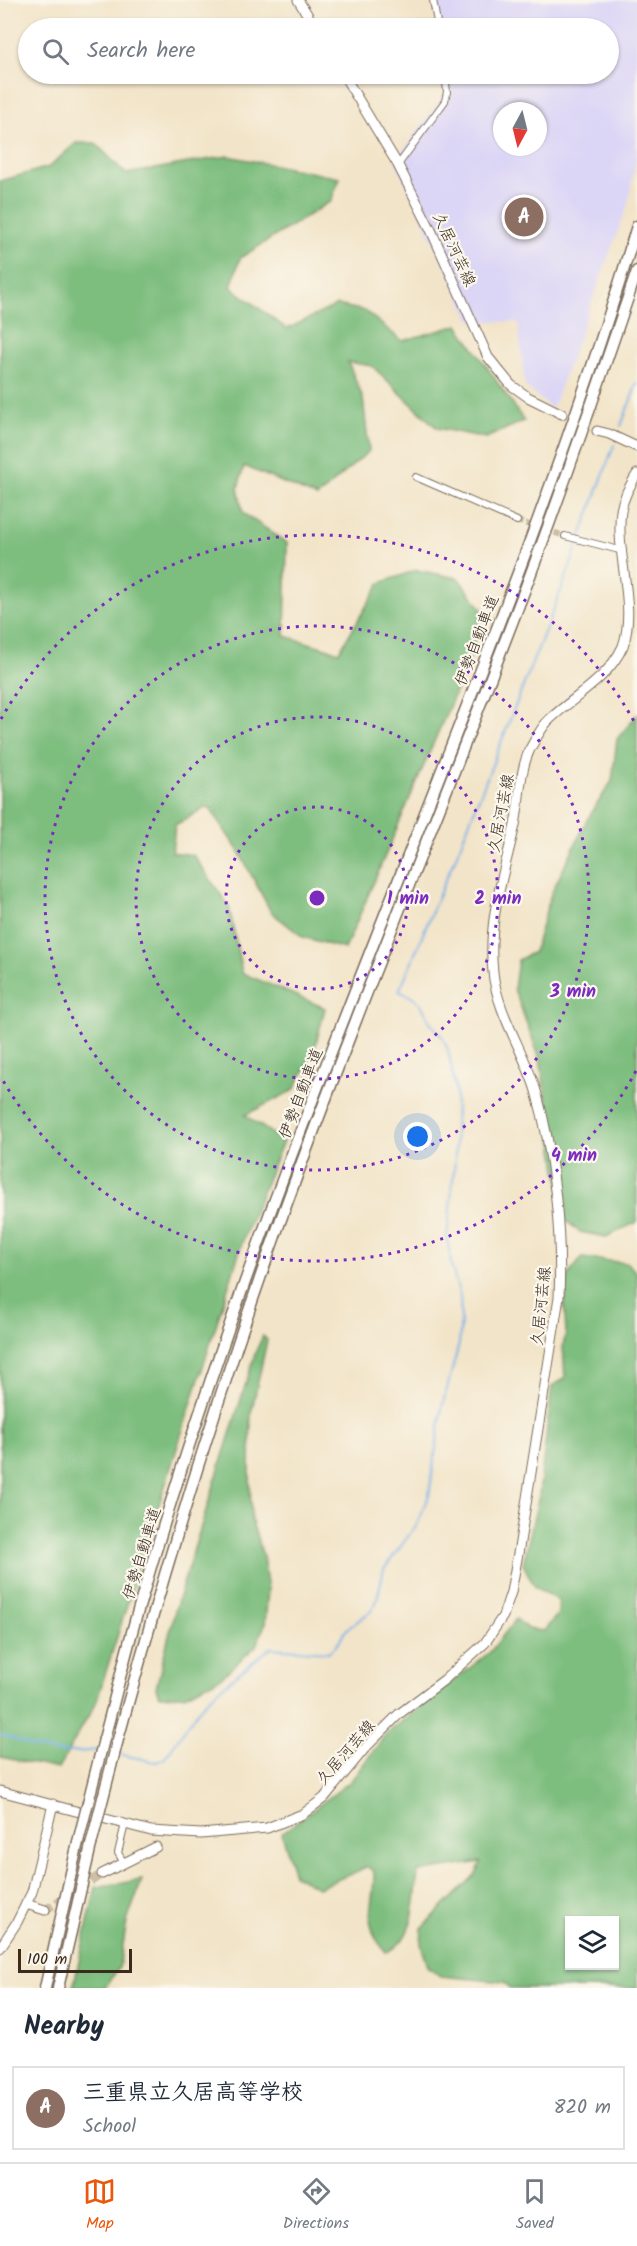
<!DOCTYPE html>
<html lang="en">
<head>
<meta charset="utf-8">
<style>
	:root { --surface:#fff; --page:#f6f6f7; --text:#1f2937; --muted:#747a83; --line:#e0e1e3; --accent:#ea580c }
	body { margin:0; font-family:Kalam,"Klee One",sans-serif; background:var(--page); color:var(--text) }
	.controls { position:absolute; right:18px; bottom:18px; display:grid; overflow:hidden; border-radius:0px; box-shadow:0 2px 4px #0004 }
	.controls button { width:54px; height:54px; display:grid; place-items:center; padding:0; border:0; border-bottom:2px solid var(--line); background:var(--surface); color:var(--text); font:30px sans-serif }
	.compass { position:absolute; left:493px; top:102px; width:54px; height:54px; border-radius:50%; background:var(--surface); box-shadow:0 2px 4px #0004; rotate:187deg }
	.scale { position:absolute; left:18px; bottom:15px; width:114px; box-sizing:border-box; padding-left:6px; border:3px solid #3b2a1e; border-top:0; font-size:16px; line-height:21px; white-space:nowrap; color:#3b2a1e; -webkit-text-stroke:4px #fbf7ec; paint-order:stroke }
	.you { position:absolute; left:418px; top:1137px; width:21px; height:21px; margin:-15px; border:4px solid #fff; border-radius:50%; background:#1a73e8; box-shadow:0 0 0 9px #1a73e833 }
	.badge { display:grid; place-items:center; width:39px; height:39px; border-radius:50%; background:var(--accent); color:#fff; font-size:20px; font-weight:700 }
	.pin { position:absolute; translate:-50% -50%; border:3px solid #fff; box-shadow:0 2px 6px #0006 }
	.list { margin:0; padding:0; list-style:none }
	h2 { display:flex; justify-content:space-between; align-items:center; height:78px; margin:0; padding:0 24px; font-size:26px }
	h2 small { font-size:20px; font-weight:400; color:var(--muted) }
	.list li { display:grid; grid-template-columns:39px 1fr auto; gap:18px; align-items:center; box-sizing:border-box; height:84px; margin:0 12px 12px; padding:0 12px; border:2px solid var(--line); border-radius:0px }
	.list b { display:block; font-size:22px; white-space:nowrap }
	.list p { margin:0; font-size:20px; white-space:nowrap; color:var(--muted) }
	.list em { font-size:20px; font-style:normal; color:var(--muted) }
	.icon { flex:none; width:33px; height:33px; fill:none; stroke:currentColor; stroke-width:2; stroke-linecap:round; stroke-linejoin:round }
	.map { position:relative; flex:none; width:637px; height:1988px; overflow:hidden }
	.search { position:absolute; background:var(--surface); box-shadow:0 2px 4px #0004; left:18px; right:18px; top:18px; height:66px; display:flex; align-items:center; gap:15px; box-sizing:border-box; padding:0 21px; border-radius:33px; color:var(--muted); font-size:22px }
	.sheet { height:174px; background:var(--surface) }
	nav { display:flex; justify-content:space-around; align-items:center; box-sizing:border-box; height:84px; border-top:2px solid var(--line); background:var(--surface); font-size:16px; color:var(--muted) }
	nav a { display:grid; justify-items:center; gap:3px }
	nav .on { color:var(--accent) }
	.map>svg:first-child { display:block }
</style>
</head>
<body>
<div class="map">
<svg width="637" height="1988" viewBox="0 0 637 1988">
	<rect width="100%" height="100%" fill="#fbf7ec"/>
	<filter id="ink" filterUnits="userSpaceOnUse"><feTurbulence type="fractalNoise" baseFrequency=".0167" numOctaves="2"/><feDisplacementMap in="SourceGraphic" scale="12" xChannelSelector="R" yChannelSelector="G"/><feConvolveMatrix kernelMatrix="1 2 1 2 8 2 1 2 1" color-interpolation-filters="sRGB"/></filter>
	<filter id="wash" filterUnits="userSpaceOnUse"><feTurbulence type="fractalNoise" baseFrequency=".008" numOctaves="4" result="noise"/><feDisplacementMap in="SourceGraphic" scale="24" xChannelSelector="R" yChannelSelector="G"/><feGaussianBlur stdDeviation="1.35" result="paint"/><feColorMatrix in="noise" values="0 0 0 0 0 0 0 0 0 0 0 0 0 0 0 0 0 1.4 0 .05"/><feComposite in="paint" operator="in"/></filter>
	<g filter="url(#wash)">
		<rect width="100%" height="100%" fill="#f2e4c8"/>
		<path fill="#dcd6f6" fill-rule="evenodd" d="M433,0h204v154l-9,50 -76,205 -27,-23 -7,-64 -47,-1 -76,-160 52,-69 -2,-18h163v-46h-170zM502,111h36v36h-36z"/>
		<g fill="#7dbd7e" stroke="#5c744e" stroke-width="1.5" fill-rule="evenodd">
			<path d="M76,143h19l31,31 102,-18 112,22 -9,23 -91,57 -9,29 56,42 50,-24 28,6 37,30 56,-16 66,96 -38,17 -49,-10 -65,-62 -24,-4 15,36 6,53 -52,46 -73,-31 -6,22 5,25 44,30 -2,93 54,16 41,-69 37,-13 41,8 24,31 -9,42 -128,298 -42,-12 -32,-25 -33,-62 -30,-44 -33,19 -3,27 21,3 36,51 13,67 83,35 -12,47 -19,35 -49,25 38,26 -38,93 -149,469 -38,66 -58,-12v-1576l49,-14z"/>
			<path d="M637,715v507l-31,15 -26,-5 -15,-12 -25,-161 -26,-70 4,-29 16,-8 17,-58 37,-76 24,-37 5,-42z"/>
			<path d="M582,1258l45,5 10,10v715h-127l-6,-6 -64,-6 -12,-10 -7,-21 1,-17 54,-54 5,-12 -63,10c-3,26 -2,69 -32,80 -27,-31 -11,-45 -12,-80l-7,-5 -49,21 -24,-13 -12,-42 69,-52 35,-47 104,-82 26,-33 12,10 16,2 14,-17 1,-13 -24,-14 -12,-23 16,-69 13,-109 13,-7 -2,-33 3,-13 -2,-33 5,-26zM570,1920h44v46h-44z"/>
			<path d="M263,1336l4,4 -16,74 -1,56 1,49 12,37 5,34 -3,34 -9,22 -36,32 -36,17 -25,1 -3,-8 21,-85 79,-252z"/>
			<path d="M142,1880l-15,41 -8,47 -15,20h-31l23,-101z"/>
		</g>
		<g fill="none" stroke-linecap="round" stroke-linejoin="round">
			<g stroke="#77b0e7" stroke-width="2">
				<path d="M621,426l16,-43"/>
				<path d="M0,1735c15,2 26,11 41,14 19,5 37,3 57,1"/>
				<path d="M118,1754l38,8 8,-3 35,-50 12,-13 59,-48 59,4 6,-5 11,-17 25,-19 5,-8 8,-34 34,-46 11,-28 13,-88 17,-63 2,-26 -1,-22 -8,-28 -5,-30 8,-77 1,-71 -8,-40 -5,-12 -12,-14 -9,-18 -7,-8 -16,-7c20,-43 35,-89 56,-132l110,-279 49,-135"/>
			</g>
		</g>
	</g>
	<g filter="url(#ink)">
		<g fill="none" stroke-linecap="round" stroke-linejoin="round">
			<g stroke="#cdbfa6" stroke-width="6" stroke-dasharray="6 3" stroke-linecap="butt">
				<path d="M517,521l19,6"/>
				<path d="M546,530l19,6"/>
			</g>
			<path stroke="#cdbfa6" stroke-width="9" stroke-dasharray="9 4.5" stroke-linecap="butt" d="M45,1910l57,-36"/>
			<g stroke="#7b6b5a" stroke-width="8">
				<g id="street">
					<path d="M433,0l5,28"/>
					<path d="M398,165l47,-64 2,-9 -2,-18"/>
					<path d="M416,477l101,44"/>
					<path d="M565,536l58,15"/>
					<path d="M124,1863l-6,-10 7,-29"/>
				</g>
			</g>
			<g stroke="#7b6b5a" stroke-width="11">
				<g id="secondary">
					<path d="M102,1874l54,-27"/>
					<path d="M26,1904l19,6"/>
				</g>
			</g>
			<g stroke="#7b6b5a" stroke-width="11">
				<g id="primary">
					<path d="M298,0l18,28"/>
					<path d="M343,74l55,91 33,65 57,127 23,28 17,12 34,17"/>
					<path d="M597,431l12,3 28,13"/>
					<path d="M0,1791l151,40 50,3 66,-6 36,-14 21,-16 42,-51 33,-33 45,-34 41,-37 18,-27 8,-24 8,-44 40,-251c3,-64 -5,-144 -23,-206 -12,-40 -39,-78 -43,-119 -6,-50 11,-99 22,-147 5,-25 4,-53 15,-76 5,-9 12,-23 20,-30 26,-24 58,-40 73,-73 14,-40 -8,-93 -2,-135 2,-14 9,-25 16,-37"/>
					<path d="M0,1948l17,-26 15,-30 21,-88"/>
				</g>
			</g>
			<g stroke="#7b6b5a" stroke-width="13">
				<g id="highway">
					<path d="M104,1739c11,-41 21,-83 33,-125 53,-183 117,-364 186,-541 108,-281 227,-559 314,-847"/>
					<path d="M117,1743c47,-172 99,-342 159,-510 78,-216 167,-429 249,-644 40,-105 76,-212 112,-318"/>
					<path d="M45,1988l33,-146"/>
					<path d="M58,1988l33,-143"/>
				</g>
			</g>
			<use href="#street" stroke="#fff" stroke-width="6"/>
			<use href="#secondary" stroke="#fff" stroke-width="9"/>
			<use href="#primary" stroke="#fff" stroke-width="9"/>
			<use href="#highway" stroke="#fff" stroke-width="10"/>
			<g stroke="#7b6b5a" stroke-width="13" stroke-linecap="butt">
				<g id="highway-bridge">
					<path d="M78,1842l26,-103"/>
					<path d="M91,1845l26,-102"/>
				</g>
			</g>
			<use href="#highway-bridge" stroke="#fff" stroke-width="10"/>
		</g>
	</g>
	<g fill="none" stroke="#7b2cbf" stroke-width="3" stroke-dasharray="3 6">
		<circle cx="317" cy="898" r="91"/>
		<circle cx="317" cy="898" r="181"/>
		<circle cx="317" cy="898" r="272"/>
		<path d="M636 1071A363 363 0 0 1 1 1077M1 719A363 363 0 0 1 636 725"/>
	</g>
	<g text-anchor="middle" stroke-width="4.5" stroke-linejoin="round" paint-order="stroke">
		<g font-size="16" fill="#3b2a1e" stroke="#fbf7ec">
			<text transform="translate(455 249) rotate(65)" y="6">久居河芸線</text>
			<text transform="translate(476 640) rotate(-69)" y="6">伊勢自動車道</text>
			<text transform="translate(500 813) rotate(-79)" y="6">久居河芸線</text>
			<text transform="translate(300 1093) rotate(-69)" y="6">伊勢自動車道</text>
			<text transform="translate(540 1306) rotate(-84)" y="6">久居河芸線</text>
			<text transform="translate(141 1553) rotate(-73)" y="6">伊勢自動車道</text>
			<text transform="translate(345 1752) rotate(-49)" y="6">久居河芸線</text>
		</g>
	</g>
	<circle cx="317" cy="898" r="9" fill="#7b2cbf" stroke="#fbf7ec" stroke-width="3"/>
	<g font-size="18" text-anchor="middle" font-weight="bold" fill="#7b2cbf" stroke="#fbf7ec" stroke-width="4.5" stroke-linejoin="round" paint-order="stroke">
		<text x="408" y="904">1 min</text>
		<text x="498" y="904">2 min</text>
		<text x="573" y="997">3 min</text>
		<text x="574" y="1161">4 min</text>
	</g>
</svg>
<div class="controls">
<button><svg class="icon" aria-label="layers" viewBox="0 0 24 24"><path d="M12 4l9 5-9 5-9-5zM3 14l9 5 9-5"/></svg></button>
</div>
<svg class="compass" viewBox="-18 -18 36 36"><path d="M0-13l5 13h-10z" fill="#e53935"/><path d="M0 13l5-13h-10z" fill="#747a83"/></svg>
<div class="scale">100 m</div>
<div class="you"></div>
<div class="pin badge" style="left:524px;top:217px;background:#8d6e63">A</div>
<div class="search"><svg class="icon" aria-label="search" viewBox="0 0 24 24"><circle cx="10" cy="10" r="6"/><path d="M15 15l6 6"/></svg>Search here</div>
</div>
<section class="sheet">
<h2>Nearby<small></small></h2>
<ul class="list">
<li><span class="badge" style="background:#8d6e63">A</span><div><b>三重県立久居高等学校</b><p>School</p></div><em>820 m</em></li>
</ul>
</section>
<nav>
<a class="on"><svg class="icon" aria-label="map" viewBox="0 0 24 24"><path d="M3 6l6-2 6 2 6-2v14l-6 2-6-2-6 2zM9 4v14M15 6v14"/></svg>Map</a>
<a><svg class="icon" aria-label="directions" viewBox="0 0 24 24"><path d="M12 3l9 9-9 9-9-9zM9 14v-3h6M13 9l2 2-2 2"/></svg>Directions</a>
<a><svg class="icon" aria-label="saved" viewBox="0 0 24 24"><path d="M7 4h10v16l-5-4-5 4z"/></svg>Saved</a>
</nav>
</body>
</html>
